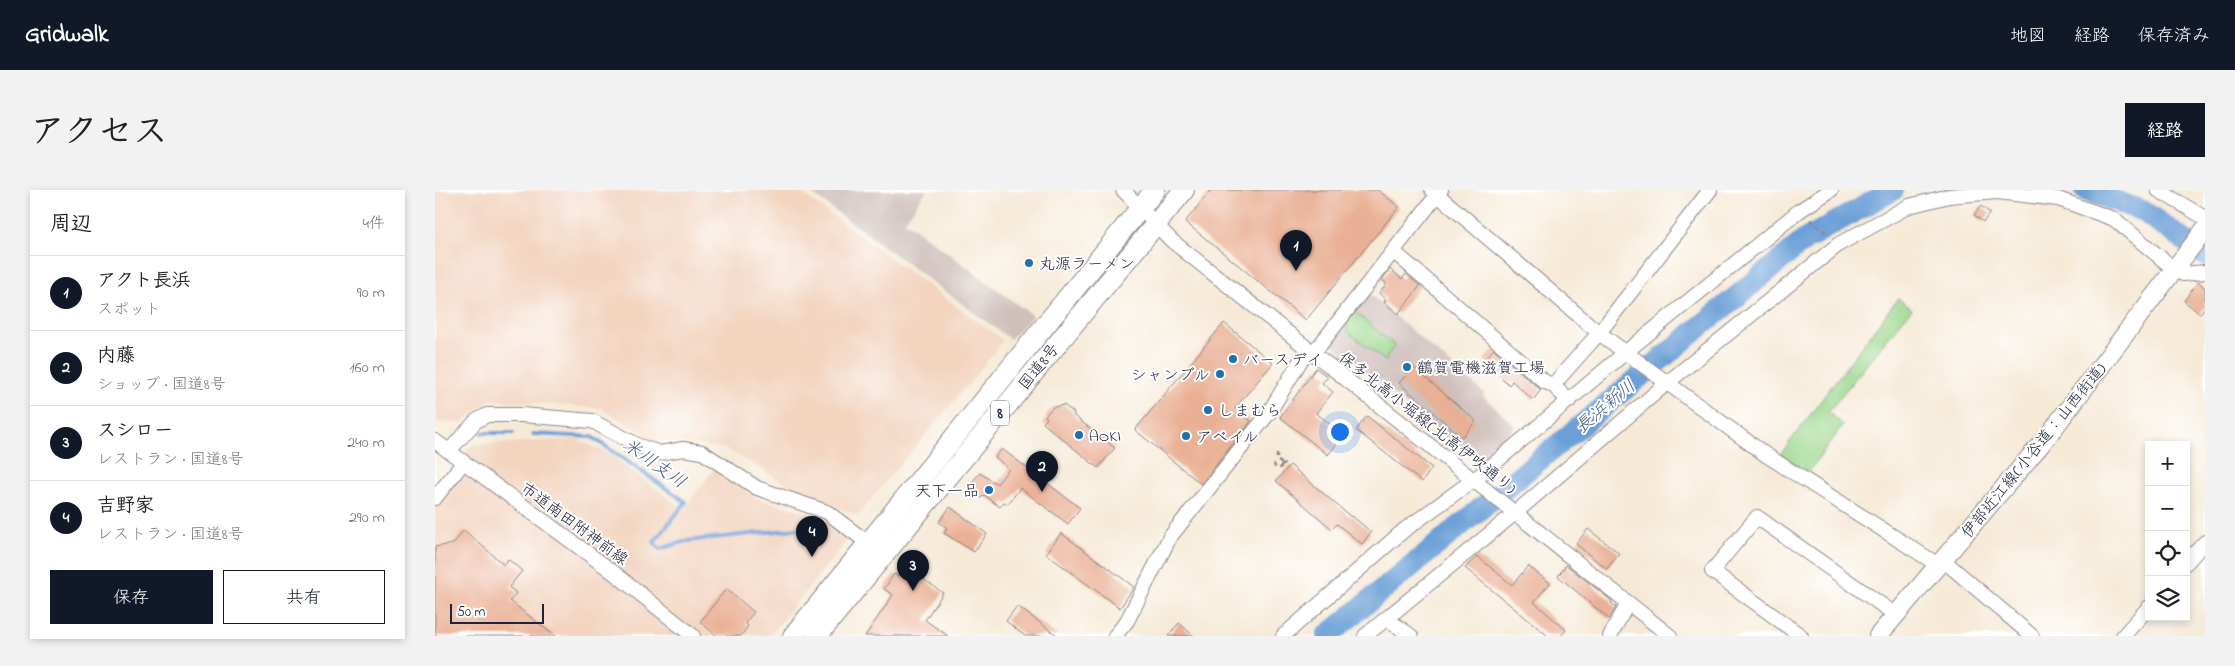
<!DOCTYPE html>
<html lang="ja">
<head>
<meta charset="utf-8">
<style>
	:root { --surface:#fff; --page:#f2f2f2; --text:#222; --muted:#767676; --line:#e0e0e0; --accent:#111827 }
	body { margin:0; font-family:"Indie Flower","Klee One",sans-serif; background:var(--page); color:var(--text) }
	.controls { position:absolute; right:15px; bottom:15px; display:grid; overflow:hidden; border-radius:0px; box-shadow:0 2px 8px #0003 }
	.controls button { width:45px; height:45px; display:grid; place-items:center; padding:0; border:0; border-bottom:1px solid var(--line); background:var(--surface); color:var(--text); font:25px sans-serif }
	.scale { position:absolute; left:15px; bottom:12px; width:94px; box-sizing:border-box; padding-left:5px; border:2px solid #22223b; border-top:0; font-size:14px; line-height:18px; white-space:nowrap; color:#22223b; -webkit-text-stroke:4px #fff; paint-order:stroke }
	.you { position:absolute; left:904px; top:241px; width:18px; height:18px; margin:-12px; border:4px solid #fff; border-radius:50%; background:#1a73e8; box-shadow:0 0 0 8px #1a73e833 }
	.badge { display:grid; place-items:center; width:32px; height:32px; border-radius:50%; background:var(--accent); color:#fff; font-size:16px; font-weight:700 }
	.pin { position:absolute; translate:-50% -41px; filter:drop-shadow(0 1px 2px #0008) }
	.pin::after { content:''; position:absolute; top:26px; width:18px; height:15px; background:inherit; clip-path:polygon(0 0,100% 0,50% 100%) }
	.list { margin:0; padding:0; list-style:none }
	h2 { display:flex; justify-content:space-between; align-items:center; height:65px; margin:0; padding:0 20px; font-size:21px }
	h2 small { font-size:16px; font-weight:400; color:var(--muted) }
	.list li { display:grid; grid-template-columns:32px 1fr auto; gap:15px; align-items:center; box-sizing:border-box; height:75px; padding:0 20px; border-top:1px solid var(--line) }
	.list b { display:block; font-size:19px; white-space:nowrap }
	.list p { margin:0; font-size:16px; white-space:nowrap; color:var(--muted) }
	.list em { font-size:16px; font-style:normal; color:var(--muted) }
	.actions { display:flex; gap:10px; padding:15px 20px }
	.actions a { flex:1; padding:11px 0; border:1px solid var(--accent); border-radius:0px; text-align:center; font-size:18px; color:var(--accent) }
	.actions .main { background:var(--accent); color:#fff }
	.icon { flex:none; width:28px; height:28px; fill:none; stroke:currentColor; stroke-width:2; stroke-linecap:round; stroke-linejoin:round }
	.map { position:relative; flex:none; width:1770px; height:446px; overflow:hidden; border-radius:0px }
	header { display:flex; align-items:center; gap:30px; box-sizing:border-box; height:70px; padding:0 25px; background:var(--accent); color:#fff }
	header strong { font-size:24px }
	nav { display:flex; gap:28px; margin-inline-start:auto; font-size:18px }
	.intro { display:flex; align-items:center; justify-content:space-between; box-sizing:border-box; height:120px; padding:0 30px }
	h1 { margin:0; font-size:35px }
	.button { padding:12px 22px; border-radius:0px; background:var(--accent); color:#fff; font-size:18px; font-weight:700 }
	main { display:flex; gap:30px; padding:0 30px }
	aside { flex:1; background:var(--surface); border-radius:0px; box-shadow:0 2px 8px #0003 }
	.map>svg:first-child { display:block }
</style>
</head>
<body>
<header>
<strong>Gridwalk</strong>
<nav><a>地図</a><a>経路</a><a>保存済み</a></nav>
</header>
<div class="intro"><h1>アクセス</h1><a class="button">経路</a></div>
<main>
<aside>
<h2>周辺<small>4件</small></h2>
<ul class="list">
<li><span class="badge">1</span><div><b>アクト長浜</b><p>スポット</p></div><em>90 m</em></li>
<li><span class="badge">2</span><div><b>内藤</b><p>ショップ · 国道8号</p></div><em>160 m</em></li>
<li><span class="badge">3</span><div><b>スシロー</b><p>レストラン · 国道8号</p></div><em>240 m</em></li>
<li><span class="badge">4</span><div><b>吉野家</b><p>レストラン · 国道8号</p></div><em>290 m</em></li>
</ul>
<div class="actions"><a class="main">保存</a><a>共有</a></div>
</aside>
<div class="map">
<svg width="1770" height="446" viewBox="0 0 1770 446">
	<rect width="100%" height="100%" fill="#fff"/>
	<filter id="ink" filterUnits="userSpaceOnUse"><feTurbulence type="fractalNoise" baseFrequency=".02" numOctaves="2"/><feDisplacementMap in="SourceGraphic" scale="10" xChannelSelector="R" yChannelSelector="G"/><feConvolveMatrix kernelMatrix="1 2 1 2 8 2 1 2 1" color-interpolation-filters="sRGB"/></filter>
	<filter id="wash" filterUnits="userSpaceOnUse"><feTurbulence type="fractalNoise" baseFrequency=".0096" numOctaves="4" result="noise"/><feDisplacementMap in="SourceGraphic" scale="20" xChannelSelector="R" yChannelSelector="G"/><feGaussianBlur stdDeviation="1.12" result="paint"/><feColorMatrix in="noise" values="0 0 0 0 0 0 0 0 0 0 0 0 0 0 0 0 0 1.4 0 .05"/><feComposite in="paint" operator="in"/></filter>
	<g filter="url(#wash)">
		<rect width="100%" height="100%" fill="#f6ead7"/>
		<g fill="#f3d4bf">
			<path d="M0,0h362l206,150 -18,24 -128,152 -74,-34 -57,-33 -75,-10 -50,-31 -111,-8 -28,23 -23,-1 -4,-4z"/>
			<path d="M141,249l30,13 78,57 31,-41 40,30 44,12 27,11 23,17 -80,98h-334v-142l36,-49z"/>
		</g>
		<g fill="#cfc0bb">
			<path d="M372,0h120l-22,31 128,95 -23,23z"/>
			<path d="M932,102l117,101 -1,3 32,30 -34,40 -153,-125z"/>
		</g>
		<g fill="#9ad68a" stroke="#5e7c62">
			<path d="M1463,108l14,11 -84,103 15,13 -35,48 -28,-18z"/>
			<path d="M919,121l41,35 -9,11 2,2 -3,2 -38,-30v-11z"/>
		</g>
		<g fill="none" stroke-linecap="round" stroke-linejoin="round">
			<g stroke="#6b9fd7" stroke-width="4">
				<path d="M47,243h31"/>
				<path d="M98,244l59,3 94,65 -32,40 6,7 26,-8 110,-12"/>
			</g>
			<g stroke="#6b9fd7" stroke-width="22">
				<path d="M1650,0l58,21 62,44"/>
				<path d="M892,446l479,-397 87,-49"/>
			</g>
		</g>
		<g id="blocks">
			<g fill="#eab095">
				<path d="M776,0h167l21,17 -93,113 -121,-98z"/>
				<path d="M1546,16l9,7 -7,9 -9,-7z"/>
				<path d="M955,79l12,10 4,-5 14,12 -22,28 -14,-12 2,-3 -7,-6 8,-9 -5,-4z"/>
				<path d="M1763,92l7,6v19l-5,7 -16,-13z"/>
				<path d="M789,133l49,40 -38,45 16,13 -50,63 -66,-54z"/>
				<path d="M1059,159l47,41 -8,10 -21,-19 -3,4 -25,-25z"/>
				<path d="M978,177l63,54 -14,16 -63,-54z"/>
				<path d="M881,178l12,9 -6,6 11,9 -17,21 28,22 -16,20 -48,-38z"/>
				<path d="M629,215l10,8v3l41,32 -17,20 -55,-45 4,-5 -2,-2 8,-9z"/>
				<path d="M932,226l65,52 -10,14 -66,-52z"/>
				<path d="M567,259l78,59 -12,16 -48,-36 -12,16 -4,-2 -4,5 -16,-12 -3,3 -6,-5 -4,-5v-5l9,-10 17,11 12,-15 -14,-12z"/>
				<path d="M855,275l61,52 1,-1 19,16 -9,12 -25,-20 -5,5 -56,-48z"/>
				<path d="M515,317l37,27 -13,18 -30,-19 3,-5 -8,-6z"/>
				<path d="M1153,339l31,24 -12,16 -31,-25z"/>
				<path d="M29,340l40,35 4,-6 14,12 -13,16 7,6 -6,8 45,35h-120v-89l18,-3z"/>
				<path d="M626,343l73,54 -14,21 -74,-54z"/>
				<path d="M1042,366l35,29 16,-19 22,17 -16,19 32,28 -5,6h-13l-83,-68z"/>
				<path d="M1131,375l46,36 -1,2 5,4 -7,12 -51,-43z"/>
				<path d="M470,376l38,27 -18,27 23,16h-83l28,-41 -9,-6 10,-15 4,2z"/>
				<path d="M291,399l28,23 -9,11 3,3 -7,10h-24l-17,-14z"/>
				<path d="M582,416l41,30h-33l-19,-15z"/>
				<path d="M744,433l15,13h-26z"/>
			</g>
		</g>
	</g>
	<g filter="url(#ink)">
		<use href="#blocks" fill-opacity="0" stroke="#8c8689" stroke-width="1"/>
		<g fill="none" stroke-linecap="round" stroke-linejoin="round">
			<g stroke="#8c8689" stroke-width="16">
				<g id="minor">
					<path d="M688,0l49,51 498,395"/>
					<path d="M997,0l167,143 167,122 172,110"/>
					<path d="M1723,0l47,28"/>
					<path d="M959,62l151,130 8,3"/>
					<path d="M1134,211l-16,-16 46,-52 111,-143"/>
					<path d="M0,251l178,131 80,64"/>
					<path d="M14,261l27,-30 11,-6h35l70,6 47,25 21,7 23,-4 19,3 55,36 70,24 41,31"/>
					<path d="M0,308l28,-35"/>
					<path d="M1508,370l89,76"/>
					<path d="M1751,373l19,-21"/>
					<path d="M952,429l24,17"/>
					<path d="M680,446l12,-15 43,-84 98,-123 33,-54 19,-15 121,-155"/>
					<path d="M848,446l120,-105 80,-58 143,-121 173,-141 32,-21"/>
					<path d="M930,446l150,-123 152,-130 172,-139 70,-38 40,-10 48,-4 61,7 56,20 60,50 9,5 22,-2"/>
					<path d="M1175,446l18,-33"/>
					<path d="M1366,446l-89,-65 45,-54 139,98"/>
					<path d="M1688,446l26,-29"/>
				</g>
			</g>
			<g stroke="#8c8689" stroke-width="20">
				<path id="major" d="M1443,446l169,-199 158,-208"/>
			</g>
			<g stroke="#8c8689" stroke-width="22">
				<g id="highway">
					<path d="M358,446l362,-446"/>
					<path d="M382,446l367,-446"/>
				</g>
			</g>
			<g stroke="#8c8689" stroke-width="2.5" stroke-dasharray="4 4" stroke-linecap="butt">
				<path d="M1375,30l19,15"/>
				<path d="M842,264v7"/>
				<circle cx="843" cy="275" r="3.5"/>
				<path d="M846,275l8,-1"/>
			</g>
			<use href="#minor" stroke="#fff" stroke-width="14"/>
			<use href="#major" stroke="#fff" stroke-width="18"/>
			<use href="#highway" stroke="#fff" stroke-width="20"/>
		</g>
	</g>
	<g fill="#1f6fb2" stroke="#fff" stroke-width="2">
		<circle cx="594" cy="73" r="5"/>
		<circle cx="798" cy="169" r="5"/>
		<circle cx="972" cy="177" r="5"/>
		<circle cx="785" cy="184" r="5"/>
		<circle cx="773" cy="220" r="5"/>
		<circle cx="644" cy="245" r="5"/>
		<circle cx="751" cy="246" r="5"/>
		<circle cx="554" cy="300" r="5"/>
	</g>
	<g text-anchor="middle" stroke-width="4" stroke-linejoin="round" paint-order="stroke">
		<rect fill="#fff" stroke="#646476" stroke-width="1" x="556" y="210.5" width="18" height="25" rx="4"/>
		<g font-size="15" font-weight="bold" fill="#22223b">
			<text x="565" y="228">8</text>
		</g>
		<g font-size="16" fill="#22223b" stroke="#fff" text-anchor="start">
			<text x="604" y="79">丸源ラーメン</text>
			<text x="808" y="175">バースデイ</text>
			<text x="982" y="183">鶴賀電機滋賀工場</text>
			<text x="775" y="190" text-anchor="end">シャンブル</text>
			<text x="783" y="226">しまむら</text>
			<text x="654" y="251">AOKI</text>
			<text x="761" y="252">アベイル</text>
			<text x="544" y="306" text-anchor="end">天下一品</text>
		</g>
		<g font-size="16" fill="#22223b" stroke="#fff">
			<text transform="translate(603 176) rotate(-51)" y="6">国道8号</text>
			<text transform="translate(993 232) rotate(38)" y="6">保多北高小堀線(北高伊吹通り)</text>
			<text transform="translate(1598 260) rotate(-51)" y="6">伊部近江線(小谷道：山西街道)</text>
			<text transform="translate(140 333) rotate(36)" y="6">市道南田附神前線</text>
		</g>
		<g font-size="18" font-style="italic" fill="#435a81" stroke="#fff">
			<text transform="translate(1170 216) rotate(-40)" y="6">長浜新川</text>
			<text transform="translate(220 273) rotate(35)" y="6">米川支川</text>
		</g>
	</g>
</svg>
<div class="controls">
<button>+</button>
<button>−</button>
<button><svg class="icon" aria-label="locate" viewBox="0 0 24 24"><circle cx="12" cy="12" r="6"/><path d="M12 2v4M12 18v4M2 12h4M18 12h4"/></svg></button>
<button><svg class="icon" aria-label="layers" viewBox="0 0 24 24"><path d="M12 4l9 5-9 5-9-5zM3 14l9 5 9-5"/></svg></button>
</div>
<div class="scale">50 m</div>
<div class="you"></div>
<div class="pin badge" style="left:861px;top:81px">1</div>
<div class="pin badge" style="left:607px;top:302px">2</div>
<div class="pin badge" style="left:478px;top:401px">3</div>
<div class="pin badge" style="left:377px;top:367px">4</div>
</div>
</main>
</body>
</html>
